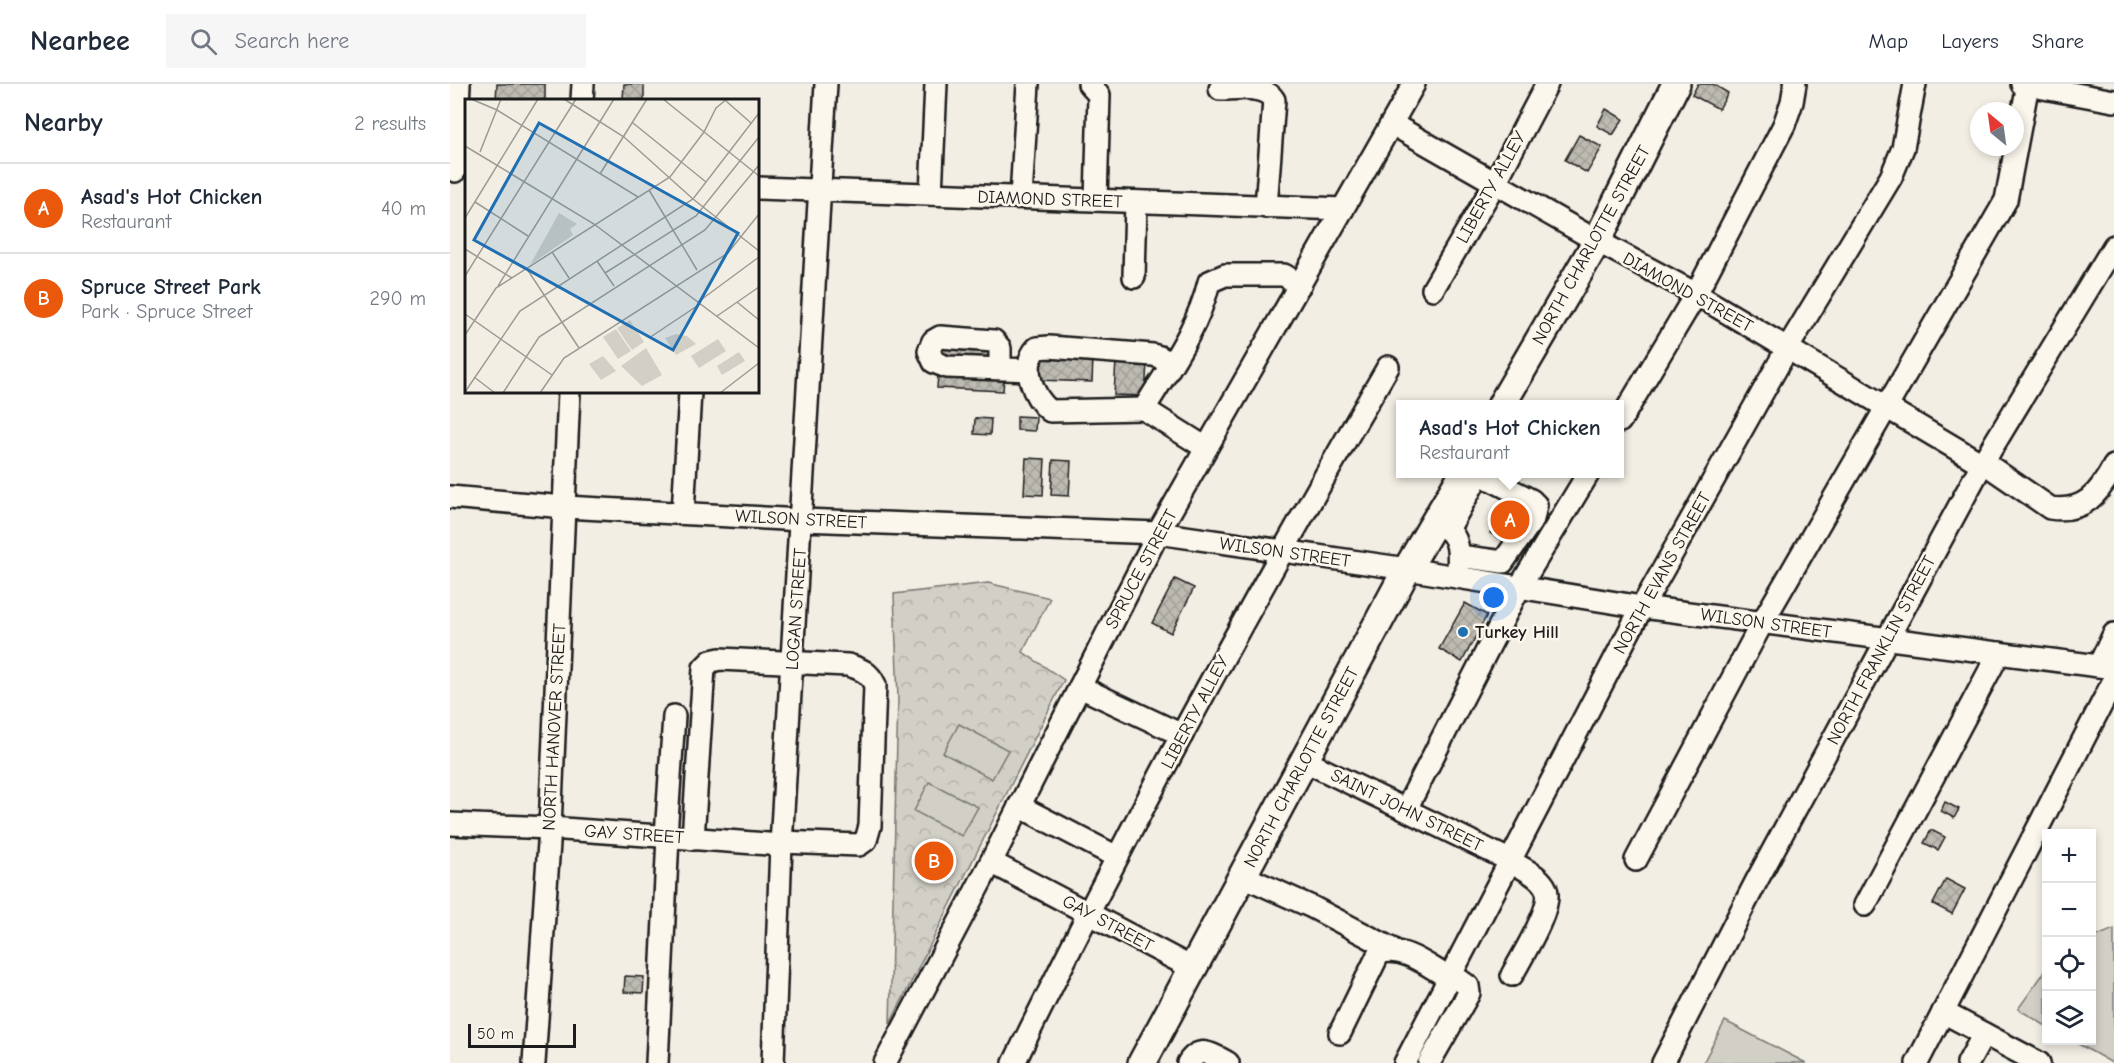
<!DOCTYPE html>
<html lang="en">
<head>
<meta charset="utf-8">
<style>
	:root { --surface:#fff; --page:#f6f6f7; --text:#1f2937; --muted:#747a83; --line:#e0e1e3; --accent:#ea580c }
	body { margin:0; font-family:"Comic Neue",sans-serif; background:var(--page); color:var(--text) }
	.controls { position:absolute; right:18px; bottom:18px; display:grid; overflow:hidden; border-radius:0px; box-shadow:0 3px 9px #0003 }
	.controls button { width:54px; height:54px; display:grid; place-items:center; padding:0; border:0; border-bottom:2px solid var(--line); background:var(--surface); color:var(--text); font:30px sans-serif }
	.compass { position:absolute; left:1520px; top:18px; width:54px; height:54px; border-radius:50%; background:var(--surface); box-shadow:0 3px 9px #0003; rotate:331deg }
	.scale { position:absolute; left:18px; bottom:15px; width:108px; box-sizing:border-box; padding-left:6px; border:3px solid #1c1c1c; border-top:0; font-size:16px; line-height:21px; white-space:nowrap; color:#1c1c1c; -webkit-text-stroke:4px #fbf7ec; paint-order:stroke }
	.you { position:absolute; left:1044px; top:514px; width:21px; height:21px; margin:-15px; border:4px solid #fff; border-radius:50%; background:#1a73e8; box-shadow:0 0 0 9px #1a73e833 }
	.badge { display:grid; place-items:center; width:39px; height:39px; border-radius:50%; background:var(--accent); color:#fff; font-size:20px; font-weight:700 }
	.pin { position:absolute; translate:-50% -50%; border:3px solid #fff; box-shadow:0 2px 6px #0006 }
	.popup { position:absolute; left:946px; top:316px; width:228px; height:78px; box-sizing:border-box; display:grid; place-content:center; border-radius:0px; background:var(--surface); filter:drop-shadow(0 2px 4px #0005); font-size:20px; white-space:nowrap; color:var(--muted) }
	.popup b { font-size:22px; color:var(--text) }
	.popup::after { content:''; position:absolute; left:50%; top:100%; margin-left:-12px; border:12px solid transparent; border-top-color:var(--surface) }
	.list { margin:0; padding:0; list-style:none }
	h2 { display:flex; justify-content:space-between; align-items:center; height:78px; margin:0; padding:0 24px; font-size:26px }
	h2 small { font-size:20px; font-weight:400; color:var(--muted) }
	.list li { display:grid; grid-template-columns:39px 1fr auto; gap:18px; align-items:center; box-sizing:border-box; height:90px; padding:0 24px; border-top:2px solid var(--line) }
	.list b { display:block; font-size:22px; white-space:nowrap }
	.list p { margin:0; font-size:20px; white-space:nowrap; color:var(--muted) }
	.list em { font-size:20px; font-style:normal; color:var(--muted) }
	.icon { flex:none; width:33px; height:33px; fill:none; stroke:currentColor; stroke-width:2; stroke-linecap:round; stroke-linejoin:round }
	.map { position:relative; flex:none; width:1664px; height:979px; overflow:hidden }
	header { display:flex; align-items:center; gap:36px; box-sizing:border-box; height:84px; padding:0 30px; background:var(--surface); border-bottom:2px solid var(--line) }
	header strong { font-size:28px }
	nav { display:flex; gap:33px; margin-inline-start:auto; font-size:21px }
	.search { width:420px; height:54px; background:var(--page); display:flex; align-items:center; gap:15px; box-sizing:border-box; padding:0 21px; border-radius:0px; color:var(--muted); font-size:22px }
	main { display:flex }
	aside { flex:1; background:var(--surface) }
	.map>svg:first-child { display:block }
</style>
</head>
<body>
<header>
<strong>Nearbee</strong>
<div class="search"><svg class="icon" aria-label="search" viewBox="0 0 24 24"><circle cx="10" cy="10" r="6"/><path d="M15 15l6 6"/></svg>Search here</div>
<nav><a>Map</a><a>Layers</a><a>Share</a></nav>
</header>
<main>
<aside>
<h2>Nearby<small>2 results</small></h2>
<ul class="list">
<li><span class="badge">A</span><div><b>Asad's Hot Chicken</b><p>Restaurant</p></div><em>40 m</em></li>
<li><span class="badge">B</span><div><b>Spruce Street Park</b><p>Park · Spruce Street</p></div><em>290 m</em></li>
</ul>
</aside>
<div class="map">
<svg width="1664" height="979" viewBox="0 0 1664 979">
	<defs>
		<pattern id="park-crowns" width="20" height="18" patternUnits="userSpaceOnUse" patternTransform="scale(1.5)"><rect width="20" height="18" fill="#d2cfc6"/><path d="M2 6a3 3 0 1 1 6 0M12 15a3 3 0 1 1 6 0" fill="none" stroke="#b4b1aa"/></pattern>
		<pattern id="building-cross-hatch" width="8" height="8" patternUnits="userSpaceOnUse" patternTransform="scale(1.5)"><rect width="8" height="8" fill="#bdbab1"/><path d="M0 0l8 8M0 8l8-8" fill="none" stroke="#a29f98"/></pattern>
	</defs>
	<rect width="100%" height="100%" fill="#f2eee4"/>
	<filter id="ink" filterUnits="userSpaceOnUse"><feTurbulence type="fractalNoise" baseFrequency=".0167" numOctaves="2"/><feDisplacementMap in="SourceGraphic" scale="12" xChannelSelector="R" yChannelSelector="G"/><feConvolveMatrix kernelMatrix="1 2 1 2 8 2 1 2 1" color-interpolation-filters="sRGB"/></filter>
	<g filter="url(#ink)">
		<path fill="url(#park-crowns)" stroke="#777671" stroke-width="1.5" d="M538,499l62,15 -27,54 41,28 -174,344 8,-326 -4,-104z"/>
		<g fill="#d2cfc6" stroke="#777671" stroke-width="1.5">
			<path d="M509,640l49,26 -16,29 -49,-26z"/>
			<path d="M479,698l49,25 -16,29 -48,-25z"/>
			<path d="M1664,845v134h-2l-39,-22 19,-1v-102z"/>
			<path d="M1596,886v56l-28,-17z"/>
			<path d="M1275,937l81,42h-103z"/>
		</g>
		<g fill="url(#building-cross-hatch)" stroke="#1c1c1c" stroke-width="1.5">
			<path d="M47,0h48v16h-49z"/>
			<path d="M174,0h20v16h-21z"/>
			<path d="M1248,0h15l15,9 -9,16 -27,-14z"/>
			<path d="M1156,25l17,10 -10,16 -16,-9z"/>
			<path d="M1129,51l23,12 -15,26 -22,-13z"/>
			<path d="M490,261l53,3 -1,14 -53,-4z"/>
			<path d="M589,271l54,3 -1,24 -54,-2z"/>
			<path d="M666,276l31,2 -2,34 -31,-1z"/>
			<path d="M488,290l66,3 -1,14 -66,-3z"/>
			<path d="M567,332l19,1 -1,14 -18,-1z"/>
			<path d="M525,334l16,1 -1,16 -16,-1z"/>
			<path d="M576,374l19,1 -2,36 -19,-1z"/>
			<path d="M603,376l18,1 -2,35 -18,-1z"/>
			<path d="M1060,413l19,11 -20,36 -19,-11z"/>
			<path d="M725,495l19,9 -23,45 -19,-10z"/>
			<path d="M1015,519l22,12 -25,47 -23,-13z"/>
			<path d="M1495,718l14,7 -5,9 -13,-7z"/>
			<path d="M1481,746l14,7 -7,13 -14,-7z"/>
			<path d="M1496,795l19,10 -13,25 -19,-10z"/>
			<path d="M175,892l19,1 -1,16 -19,-1z"/>
		</g>
		<g fill="none" stroke-linecap="round" stroke-linejoin="round">
			<g stroke="#1c1c1c" stroke-width="26">
				<g id="minor">
					<path d="M639,0l10,11 -3,105"/>
					<path d="M1572,0l92,17"/>
					<path d="M770,5c18,0 44,-5 54,11l-8,107"/>
					<path d="M132,16l1,-16"/>
					<path d="M942,40l205,117 99,53 286,170"/>
					<path d="M5,87l4,-87"/>
					<path d="M308,104l585,21"/>
					<path d="M481,110l5,-110"/>
					<path d="M571,113l7,-113"/>
					<path d="M684,193l2,-75"/>
					<path d="M983,205l62,-106 52,-99"/>
					<path d="M550,284v-20l-6,-7 -54,-4 -7,4 -4,10 5,11 13,5 82,3"/>
					<path d="M694,325l-94,2c-17,-14 -30,-45 -13,-63l12,-1 104,8 7,2 10,9"/>
					<path d="M1170,337l76,-127 88,-169 8,-23 3,-18"/>
					<path d="M756,364l-62,-39c24,-40 54,-80 65,-127l16,-7h59l16,10"/>
					<path d="M1533,378l67,46c34,5 49,-14 64,-42"/>
					<path d="M0,413l115,10 237,13 356,13 249,36 235,38 472,61"/>
					<path d="M233,429l7,-121"/>
					<path d="M985,438c22,9 25,23 23,46"/>
					<path d="M999,444l30,-54"/>
					<path d="M1009,472l44,6 30,-43 3,-14 -5,-5 -51,-26"/>
					<path d="M1649,581l15,-31"/>
					<path d="M630,603l102,48"/>
					<path d="M855,677l204,99c12,8 31,15 37,29 8,17 -25,69 -34,86"/>
					<path d="M569,722l98,51"/>
					<path d="M956,725l113,-221 69,-114"/>
					<path d="M0,740l100,4 231,17"/>
					<path d="M216,752l8,-120"/>
					<path d="M243,755l11,-171 7,-7 9,-2 128,6c13,4 21,7 27,20l-5,141 -4,14 -7,5 -78,-3"/>
					<path d="M1186,776l126,-237 244,-423 22,-116"/>
					<path d="M541,778l201,106"/>
					<path d="M793,792l69,31 80,42"/>
					<path d="M1415,821l134,-252"/>
					<path d="M1493,928l96,51"/>
					<path d="M890,949l39,-80c24,-8 49,13 70,25"/>
					<path d="M84,979l16,-235 19,-436"/>
					<path d="M207,979l11,-226"/>
					<path d="M323,979l8,-218 45,-761"/>
					<path d="M435,979l106,-201 167,-329 256,-449"/>
					<path d="M564,979c115,-237 241,-468 374,-696"/>
					<path d="M738,979c12,-18 24,-9 40,0"/>
					<path d="M955,979l237,-456 145,-258 104,-172 12,-29 12,-64"/>
					<path d="M979,979l40,-70 -1,-7 -17,-12"/>
					<path d="M1213,979l93,-181 226,-418 132,-218"/>
					<path d="M1467,979l197,-383"/>
					<path d="M1518,979l16,-29"/>
				</g>
			</g>
			<g stroke="#1c1c1c" stroke-width="32">
				<g id="major">
					<path d="M1052,320l95,-163 79,-157"/>
					<path d="M692,979l265,-494 56,-95"/>
				</g>
			</g>
			<use href="#minor" stroke="#fbf7ec" stroke-width="21"/>
			<use href="#major" stroke="#fbf7ec" stroke-width="27"/>
		</g>
	</g>
	<circle fill="#1f6fb2" stroke="#fbf7ec" stroke-width="2" cx="1013" cy="548" r="6"/>
	<g text-anchor="middle" stroke-width="5" stroke-linejoin="round" paint-order="stroke">
		<g font-size="18" fill="#1c1c1c" stroke="#fbf7ec">
			<text transform="translate(1041 103) rotate(-61)" y="6">LIBERTY ALLEY</text>
			<text transform="translate(600 115) rotate(2)" y="6">DIAMOND STREET</text>
			<text transform="translate(1141 161) rotate(-61)" y="6">NORTH CHARLOTTE STREET</text>
			<text transform="translate(1238 208) rotate(29)" y="6">DIAMOND STREET</text>
			<text transform="translate(351 435) rotate(3)" y="6">WILSON STREET</text>
			<text transform="translate(835 468) rotate(8)" y="6">WILSON STREET</text>
			<text transform="translate(691 485) rotate(-62)" y="6">SPRUCE STREET</text>
			<text transform="translate(1212 489) rotate(-61)" y="6">NORTH EVANS STREET</text>
			<text transform="translate(346 525) rotate(-86)" y="6">LOGAN STREET</text>
			<text transform="translate(1316 539) rotate(8)" y="6">WILSON STREET</text>
			<text transform="translate(1431 566) rotate(-62)" y="6">NORTH FRANKLIN STREET</text>
			<text transform="translate(745 628) rotate(-62)" y="6">LIBERTY ALLEY</text>
			<text transform="translate(104 643) rotate(-87)" y="6">NORTH HANOVER STREET</text>
			<text transform="translate(851 683) rotate(-62)" y="6">NORTH CHARLOTTE STREET</text>
			<text transform="translate(957 726) rotate(26)" y="6">SAINT JOHN STREET</text>
			<text transform="translate(184 750) rotate(4)" y="6">GAY STREET</text>
			<text transform="translate(658 839) rotate(28)" y="6">GAY STREET</text>
		</g>
		<g font-size="18" font-weight="bold" fill="#1c1c1c" stroke="#fbf7ec" text-anchor="start">
			<text x="1025" y="554">Turkey Hill</text>
		</g>
	</g>
	<g transform="translate(15 15)">
		<rect width="294" height="294" fill="#f2eee4"/>
		<path d="M94,114l18,11 -7,5 3,6 -43,30zM274,253l6,9 -23,14 -5,-9z" fill="#d2cfc6"/>
		<path d="M165,221l14,22 -12,8 -15,-22zM151,230l15,22 -13,8 -15,-22zM211,235l11,2 9,8 -20,11 -11,-17zM253,240l8,12 -27,17 -8,-12zM181,249l16,27 -20,11 -21,-20zM138,257l13,15 -15,9 -12,-16z" fill="#d2cfc6"/>
		<path fill="none" stroke="#9c9a94" stroke-width="1.5" d="M6,0l26,11 141,87M99,0l60,38 69,62 66,52M198,0l96,77M261,2l25,22M168,24l73,59M0,47l129,78 165,124M15,53l21,-53M135,75l47,-75M184,91l48,80M10,103l53,34M0,119l73,-119M0,150l47,29M87,153l17,26M132,162l17,25M62,170l52,79M140,174l91,-57 63,-79M0,177l111,-177M33,187l116,-187M233,203l61,-45M272,203l22,18M0,215l87,61M252,217l42,-29M0,236l31,-47 174,-111 34,-45 12,-24 11,-9M184,239l51,-34M9,278l21,16M0,293l55,-81 173,-112 66,-86M38,294l36,-56 166,-107 54,-65M75,294l24,-35 164,-105 31,-39M255,294l39,-30"/>
		<path fill="#1f6fb2" fill-opacity="0.15" stroke="#1f6fb2" stroke-width="3" d="M74,24l199,110 -65,117 -199,-110z"/>
		<rect width="294" height="294" fill="none" stroke="#1c1c1c" stroke-width="3"/>
	</g>
</svg>
<div class="controls">
<button>+</button>
<button>−</button>
<button><svg class="icon" aria-label="locate" viewBox="0 0 24 24"><circle cx="12" cy="12" r="6"/><path d="M12 2v4M12 18v4M2 12h4M18 12h4"/></svg></button>
<button><svg class="icon" aria-label="layers" viewBox="0 0 24 24"><path d="M12 4l9 5-9 5-9-5zM3 14l9 5 9-5"/></svg></button>
</div>
<svg class="compass" viewBox="-18 -18 36 36"><path d="M0-13l5 13h-10z" fill="#e53935"/><path d="M0 13l5-13h-10z" fill="#747a83"/></svg>
<div class="scale">50 m</div>
<div class="you"></div>
<div class="pin badge" style="left:1060px;top:436px">A</div>
<div class="popup"><b>Asad's Hot Chicken</b>Restaurant</div>
<div class="pin badge" style="left:484px;top:777px">B</div>
</div>
</main>
</body>
</html>
